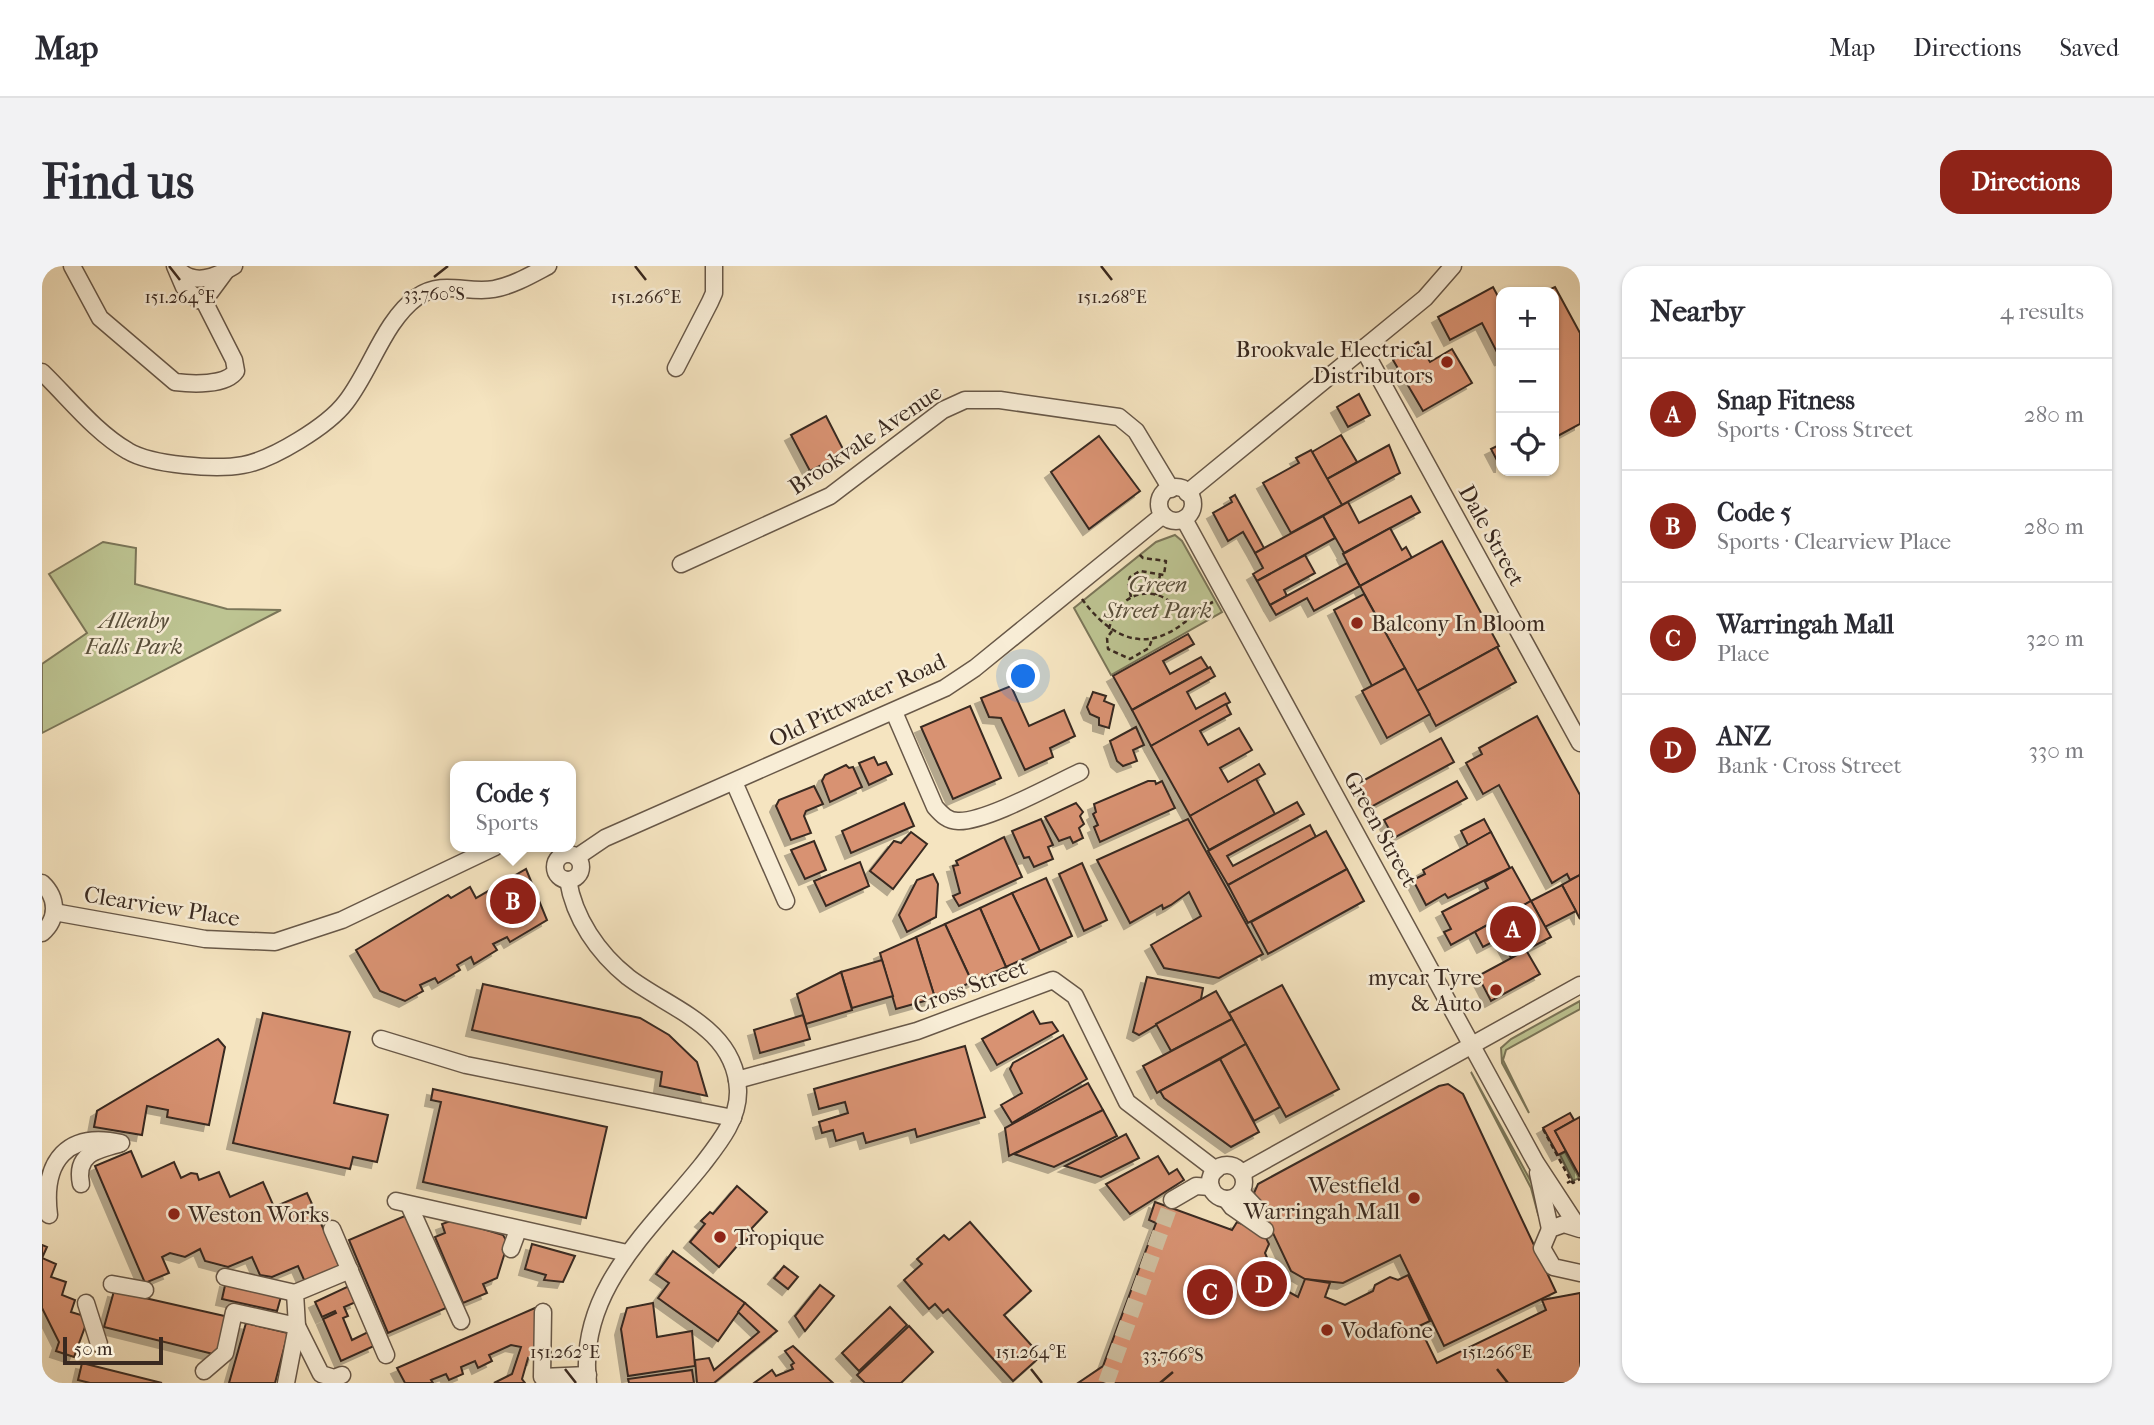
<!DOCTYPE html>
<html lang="en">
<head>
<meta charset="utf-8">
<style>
	:root { --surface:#fff; --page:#f2f2f3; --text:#2b2b33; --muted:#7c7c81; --line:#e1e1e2; --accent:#8f2418 }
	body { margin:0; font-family:"IM FELL French Canon",serif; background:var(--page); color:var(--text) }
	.controls { position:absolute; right:21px; top:21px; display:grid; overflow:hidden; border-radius:14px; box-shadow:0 2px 5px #0004 }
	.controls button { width:63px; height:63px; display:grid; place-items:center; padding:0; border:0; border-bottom:2px solid var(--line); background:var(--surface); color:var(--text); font:35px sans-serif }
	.scale { position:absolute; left:21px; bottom:18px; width:100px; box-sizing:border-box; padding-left:7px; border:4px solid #392920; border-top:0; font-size:19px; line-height:24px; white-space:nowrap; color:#392920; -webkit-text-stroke:5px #f8edd6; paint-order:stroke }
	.you { position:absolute; left:982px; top:411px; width:24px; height:24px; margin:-18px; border:5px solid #fff; border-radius:50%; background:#1a73e8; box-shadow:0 0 0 10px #1a73e833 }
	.badge { display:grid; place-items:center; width:46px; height:46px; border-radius:50%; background:var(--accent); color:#fff; font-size:23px; font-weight:700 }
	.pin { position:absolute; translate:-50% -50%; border:4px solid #fff; box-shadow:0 2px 7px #0006 }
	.popup { position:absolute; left:408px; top:495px; width:126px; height:91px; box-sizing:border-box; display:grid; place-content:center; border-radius:14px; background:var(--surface); filter:drop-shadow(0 2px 5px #0005); font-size:23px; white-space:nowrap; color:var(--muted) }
	.popup b { font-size:26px; color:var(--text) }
	.popup::after { content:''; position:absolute; left:50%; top:100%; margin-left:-14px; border:14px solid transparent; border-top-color:var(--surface) }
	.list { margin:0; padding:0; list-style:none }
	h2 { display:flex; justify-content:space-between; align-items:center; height:91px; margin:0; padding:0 28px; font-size:30px }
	h2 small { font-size:23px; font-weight:400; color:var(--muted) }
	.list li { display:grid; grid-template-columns:46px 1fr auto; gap:21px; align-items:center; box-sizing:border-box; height:112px; padding:0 28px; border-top:2px solid var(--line) }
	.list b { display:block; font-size:26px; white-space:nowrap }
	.list p { margin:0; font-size:23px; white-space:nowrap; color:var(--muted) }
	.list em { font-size:23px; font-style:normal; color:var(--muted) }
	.icon { flex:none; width:38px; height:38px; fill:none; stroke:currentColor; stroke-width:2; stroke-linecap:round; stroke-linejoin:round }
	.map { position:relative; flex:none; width:1538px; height:1117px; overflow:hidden; border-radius:21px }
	header { display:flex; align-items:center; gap:42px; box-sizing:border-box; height:98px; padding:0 35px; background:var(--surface); border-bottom:2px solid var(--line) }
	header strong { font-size:33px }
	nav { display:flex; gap:38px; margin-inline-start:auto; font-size:24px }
	.intro { display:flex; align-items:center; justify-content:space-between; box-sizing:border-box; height:168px; padding:0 42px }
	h1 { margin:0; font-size:49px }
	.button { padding:18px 32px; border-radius:21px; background:var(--accent); color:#fff; font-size:24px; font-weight:700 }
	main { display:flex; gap:42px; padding:0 42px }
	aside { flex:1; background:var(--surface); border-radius:21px; box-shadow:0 2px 5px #0004 }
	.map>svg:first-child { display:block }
</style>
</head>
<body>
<header>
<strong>Map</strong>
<nav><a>Map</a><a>Directions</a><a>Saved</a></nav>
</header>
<div class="intro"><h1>Find us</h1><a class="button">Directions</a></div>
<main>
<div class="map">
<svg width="1538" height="1117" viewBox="0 0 1538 1117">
	<defs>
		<filter id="shadow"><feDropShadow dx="-6" dy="6" stdDeviation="0" flood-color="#0004"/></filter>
	</defs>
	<rect width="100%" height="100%" fill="#f5e4c0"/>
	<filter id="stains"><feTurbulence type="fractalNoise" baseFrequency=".00286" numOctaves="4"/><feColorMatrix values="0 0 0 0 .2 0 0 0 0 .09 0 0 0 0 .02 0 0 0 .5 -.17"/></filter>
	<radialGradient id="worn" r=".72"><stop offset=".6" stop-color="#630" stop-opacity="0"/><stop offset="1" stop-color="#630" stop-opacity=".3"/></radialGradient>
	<g fill="#bdc492" stroke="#7b7659" stroke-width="2">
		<path d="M1133,269l7,6 40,71 -111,63 -37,-67 82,-66z"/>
		<path d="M61,276l33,6 -1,36 92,25 54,1 -239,123v-69l45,-31 -38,-59z"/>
		<path d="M1538,735v8l-74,41 -3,10 26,53 -27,-50 -1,-15 10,-9z"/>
		<path d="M1429,806l63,115 7,24 -3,3 -7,-26z"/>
		<path d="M1523,886l14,26 -6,3 -13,-26z"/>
	</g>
	<g fill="#d89272" stroke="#392920" stroke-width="2" filter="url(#shadow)">
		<path d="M1451,21l8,15v58l-19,-37 -32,17 -12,-23z"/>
		<path d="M1513,21l25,46v91l-26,14v-146h-10z"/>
		<path d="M1376,76l12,20 22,-13 20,34 -49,28 -30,-51z"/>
		<path d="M1317,128l11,21 -22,12 -11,-20z"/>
		<path d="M784,150l19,37 -35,18 -19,-36z"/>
		<path d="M1299,169l16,27 -30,17 -15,-27z"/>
		<path d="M1057,170l41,55 -51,38 -38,-57z"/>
		<path d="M1459,178v22h-1l-9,-17z"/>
		<path d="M1347,179l11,28 -58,32 -15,-26z"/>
		<path d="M1269,184l31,55 -51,28 -28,-50 36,-20 -3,-5z"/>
		<path d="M1193,229l29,53 -9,5 -12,-21 -15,9 -15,-28 19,-11 -2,-4z"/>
		<path d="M1369,230l9,16 -76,41 -21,-37 25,-14 11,21z"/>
		<path d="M1281,250l12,22 -78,43 -4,-7 10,-6 -8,-15z"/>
		<path d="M1348,262l12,22 4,-3 6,11 -52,28 -17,-32z"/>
		<path d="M1400,275l57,105 -82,45 -57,-105z"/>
		<path d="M1263,289l10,18 -31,17 3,6 -17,9 -13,-24z"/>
		<path d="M1305,297l13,23 -46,25 -7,-13 -31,17 -6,-10z"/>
		<path d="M1322,328l41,74 -33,18 -38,-76z"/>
		<path d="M1146,368l6,10 -31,17 7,13 31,-17 7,11 -76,42 -19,-34z"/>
		<path d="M1455,381l19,35 -80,44 -19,-35z"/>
		<path d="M1168,401l5,9 -28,16 9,17 29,-16 5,9 -79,44 -19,-36z"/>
		<path d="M1363,402l25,46 -43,24 -25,-47z"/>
		<path d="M969,420l18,40 35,-16 11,26 -25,12 3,9 -28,13 -24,-52 -12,-1 -8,-19z"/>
		<path d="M1051,426l13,4 -2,5 10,4 -5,23 -10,-3v-7l-9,-4 -3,-7z"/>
		<path d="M1184,438l5,10 -31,17 8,14 31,-17 13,22 -32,18 8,14 31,-18 6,10 -75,42 -39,-70z"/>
		<path d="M928,440l31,72 -48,21 -32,-72z"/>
		<path d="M1495,450l43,79v80l-10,5 -3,-6 -15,9 -53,-98 -16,9 -17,-31 16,-9 -3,-6z"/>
		<path d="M1094,461l8,18 -11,5 4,11 -14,5 -6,-5 -7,-20z"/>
		<path d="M1399,472l13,24 -83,45 -12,-24z"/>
		<path d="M832,491l4,8 8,-3 6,12 -23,11 -10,-22z"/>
		<path d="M804,499l3,3 4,-1 9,20 -32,15 -8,-21 3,-6z"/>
		<path d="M1214,513l19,35 -66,36 -19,-34z"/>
		<path d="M1106,515h7l1,3 6,-3 13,27 -75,34 -6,-15 4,-2 -5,-11 3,-2 -2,-8z"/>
		<path d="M1415,515l10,17 -73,40 -10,-18z"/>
		<path d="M772,520l9,18 -17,7 -2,5 7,17 -20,7 -15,-34 3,-6z"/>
		<path d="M1255,536l7,12 -77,42 6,10 77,-41 6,12 -88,48 -20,-34z"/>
		<path d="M862,537l10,23 -63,27 -9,-22z"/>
		<path d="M1034,537l7,9 -3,4 4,8 -5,4 4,10 -10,5 -3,-6 -11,4 -14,-24z"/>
		<path d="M999,553l12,26 -5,2 5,12 -19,8 -5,-10 -5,1 -12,-27z"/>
		<path d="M1146,553l75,135 -44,24 -55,-10 -13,-23 50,-29 -12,-24 -18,13 -8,4 -1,-4 -32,18 -33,-63z"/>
		<path d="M1442,553l7,13 -23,13 -7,-14z"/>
		<path d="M1284,565l21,38 -99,54 -20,-38z"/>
		<path d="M869,566l16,12 -34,45 -23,-18 24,-30 7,2z"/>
		<path d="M1449,566l19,36 -62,30 -3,-4 -19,11 -13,-25 12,-6 -2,-4z"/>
		<path d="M962,571l18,40 -63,29 -6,-10 7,-3 -7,-27 5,-1 -2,-4z"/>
		<path d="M772,575l12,29 -21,9 -14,-29z"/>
		<path d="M818,596l9,24 -43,20 -12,-25z"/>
		<path d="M1040,597l25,57 -23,11 -25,-57z"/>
		<path d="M1470,601l19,34 -80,44 -7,-13 7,-3 -9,-17 46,-24 -3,-6z"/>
		<path d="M484,603l21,51 -37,22 -3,-5 -14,7 4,6 -23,14 -3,-7 -14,8 3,5 -22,13 -3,-5 -15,7 3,6 -18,10 -25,-10 -24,-41 92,-55 3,3 19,-11 6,11z"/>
		<path d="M1305,603l17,32 -96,53 -17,-32z"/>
		<path d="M891,608l5,10 -2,33 -29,15 -8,-17 18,-35z"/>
		<path d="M1538,609v44l-18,-34z"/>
		<path d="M1004,612l26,58 -32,15 -28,-58z"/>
		<path d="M1520,619l14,26 -31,16 -14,-26z"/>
		<path d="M970,627l28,58 -34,16 -26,-59z"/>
		<path d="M1489,635l20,36 -40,21 -11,-20 -17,9 -8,-15z"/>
		<path d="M938,642l26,59 -34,15 -27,-58z"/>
		<path d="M903,658l27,58 -37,16 -19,-61z"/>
		<path d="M874,671l19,61 -39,11 -16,-56z"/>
		<path d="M1484,684l14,24 -49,27 -13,-25z"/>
		<path d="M840,694l11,36 -41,12 -11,-36z"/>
		<path d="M799,706l11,38 -46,14 -9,-30z"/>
		<path d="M1105,711l56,11 -2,11 -62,36 -6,-3z"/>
		<path d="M441,718l157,34 29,17 28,27 10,34 -47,-10 2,-14 -190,-42z"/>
		<path d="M1240,719l57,104 -53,28 -57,-104z"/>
		<path d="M1174,725l16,28 -61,32 -15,-27z"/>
		<path d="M991,745l7,13 12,-2 6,9 -61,34 -15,-26z"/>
		<path d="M221,747l87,19 -16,71 54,12 -11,47 -24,-5 -3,12 -117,-26z"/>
		<path d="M761,749l7,24 -50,14 -6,-23z"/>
		<path d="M1190,753l14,25 -89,49 -14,-27z"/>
		<path d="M1021,769l24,44 -75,44 -11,-18 21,-12 -12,-24 3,-6z"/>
		<path d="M176,773l7,8 -16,78 -42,-8 1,-7 -21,-4 -5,29 -48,-8 3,-16z"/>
		<path d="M1204,778l34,63 -26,14 -34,-62z"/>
		<path d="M923,780l20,71 -68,20 -2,-8 -49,14 -3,-10 -27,8 -3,-11 -11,3 -3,-11 29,-9 -3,-11 -26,7 -5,-20z"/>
		<path d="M1178,793l39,73 -28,15 -67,-49 -4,-7z"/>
		<path d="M1046,817l15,27 -94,46 -4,-28z"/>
		<path d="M1406,818l15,10 93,198 -112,54 -44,-91 -57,28 -38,-4 -14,-8 -37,-78 4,-9 181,-98z"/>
		<path d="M391,823l174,38 -21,91 -163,-36 18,-80 -10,-2z"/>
		<path d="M1061,844l14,26 -63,31 -40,-13z"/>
		<path d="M1528,847l4,7 -19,11 11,20 -8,4 -15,-27z"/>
		<path d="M1538,851v60l-25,-46z"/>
		<path d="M1084,868l13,24 -38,19 -36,-11z"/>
		<path d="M89,885l11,26 32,-15 7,16 10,-5 6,1 2,6 20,-8 11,25 33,-15 11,25 33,-14 32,70 -2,6 -32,13 -7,-16 -26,11 -12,-2 -8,-18 -24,10 -23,-6 -5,-12 -15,8 -15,-4 -8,4 7,16 -24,10 -50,-117z"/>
		<path d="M1116,890l11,18 8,-5 7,11 -54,34 -24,-30z"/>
		<path d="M695,920l30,26 -16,17 3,3 -8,9 -2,-3 -25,29 -29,-25 15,-18 -4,-3 9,-9 3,2z"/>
		<path d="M1113,936l77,28 5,-8 26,10 6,12 -4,9 10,23 12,15 11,6 7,-18 25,4 -5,14 20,8 28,-14 2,-6 15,-8 8,3 10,-5 22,46 -11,5 18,37 109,-53 -4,-10 38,-7v90h-502l25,-17 53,-143 -7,-3z"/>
		<path d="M365,949l39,93 -58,25 -39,-93z"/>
		<path d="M411,954l50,15 3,5 -3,9h3l-9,29 -14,6 4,9 -24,10 -28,-66 10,-4 -3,-9z"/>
		<path d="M928,956l61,69 -27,24 37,41 -28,25 -65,-72 -5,4 -8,-9 -6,5 -25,-29 18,-16 -5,-5 27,-24 5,5z"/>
		<path d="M490,978l43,12 -12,26 -19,-2 2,-5 -21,-6z"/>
		<path d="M0,979l5,2 -5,11 14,6 -5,13 15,5 -4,13 13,5 -4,12 10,3 5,9 -12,33 -18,-6 3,-9 -17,-34z"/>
		<path d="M631,985l72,52 -27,38 -60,-43 11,-15 -13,-9z"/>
		<path d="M742,1000l14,11 -10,12 -14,-11z"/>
		<path d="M184,1015l56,12 -5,18 -55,-12z"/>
		<path d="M778,1019l14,11 -29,35 -10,-15z"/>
		<path d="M307,1020l7,16 -12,5 4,9 -5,2 9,22 16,-8 6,14 -33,15 -18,-42 13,-6 -1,-2 -13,6 -7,-15z"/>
		<path d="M72,1025l115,26 -8,34 -8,3 -109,-27z"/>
		<path d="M611,1037l4,34 35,-6 3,35 -67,10 -7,-47 6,-21z"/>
		<path d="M703,1037l32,28 -63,52h-17l-2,-23 14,-2 5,12 45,-38 -21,-20z"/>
		<path d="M848,1041l17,18 -48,46 -17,-18z"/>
		<path d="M493,1042l6,27 -8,24 -5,-1 -6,21 3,4h-31l18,-9 9,-27 -10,-2 -22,10 3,6 -14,7 -3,-7 -14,6 2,7 -14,6 -3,-6 -15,6 2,3h-28l-8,-15z"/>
		<path d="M204,1057l42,10 -13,50h-46z"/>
		<path d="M867,1060l24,26 -32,31h-36l-8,-8z"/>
		<path d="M751,1080l40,37h-79l18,-13 4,6 17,-7 -2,-4 3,-2 -9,-12z"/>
		<path d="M40,1097l80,20h-72l-12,-3z"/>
		<path d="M650,1104l2,13h-65l-1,-4z"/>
	</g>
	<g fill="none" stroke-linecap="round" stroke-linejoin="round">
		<path stroke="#cfbfa0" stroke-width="16" stroke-dasharray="16 8" stroke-linecap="butt" d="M1064,1117l66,-183"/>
		<g stroke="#685848" stroke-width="19">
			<g id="minor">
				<path d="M30,0l28,52 75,64c16,2 51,4 61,-11l-2,-11 -31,-61"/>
				<path d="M133,0l9,21 14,13 10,-5 17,-23"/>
				<path d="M135,2c16,19 39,9 57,-2"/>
				<path d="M1321,82l217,395"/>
				<path d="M634,102l34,-66 4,-9v-27"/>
				<path d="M0,106c27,26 53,60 86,79 23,14 88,19 115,14 29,-5 85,-39 103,-63 25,-32 38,-81 71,-105 26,-18 50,-3 77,-8 20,-4 37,-14 54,-23"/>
				<circle cx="1134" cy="238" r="17"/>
				<path d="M1145,227l238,-195 28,-32"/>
				<path d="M1142,253l352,644 42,64"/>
				<path d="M639,298l149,-68 113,-86 22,-10h35l119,17 17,14 35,58"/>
				<path d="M852,446l41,95c7,8 13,14 23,14 28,1 94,-36 122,-49"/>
				<path d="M692,516l52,119"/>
				<circle cx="526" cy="601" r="13"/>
				<path d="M535,591l28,-19 340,-150 30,-20 188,-153"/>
				<path d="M526,614c6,38 30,73 60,97 42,32 107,50 110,113 1,29 -19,53 -36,75 -52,65 -125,126 -114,218"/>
				<path d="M0,617c16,15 16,36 0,50"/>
				<path d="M12,646l151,27 70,3 67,-22 153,-73"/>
				<path d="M339,773l85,26 267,53"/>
				<path d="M695,814l180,-49 136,-51 22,16 52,106 89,68"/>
				<circle cx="1185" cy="916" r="17"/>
				<path d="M1200,907l338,-188"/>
				<path d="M1496,907l12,56"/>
				<path d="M39,918c-6,-29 14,-34 38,-40"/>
				<path d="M1199,926l21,22"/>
				<path d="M1184,933l6,8 33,23"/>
				<path d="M1130,934l24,-14 15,1"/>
				<path d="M354,935l231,52"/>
				<path d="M367,939l52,116"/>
				<path d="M7,949c-7,-55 19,-84 72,-72"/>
				<path d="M290,963l54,126"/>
				<path d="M1538,963l-16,-5 -14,5 -8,19 11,19 27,6"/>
				<path d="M469,983l7,-19"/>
				<path d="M183,1011l70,16"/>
				<path d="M70,1018l33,6"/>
				<path d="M44,1037l13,41"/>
				<path d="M501,1046l-1,65 46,-2"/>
				<path d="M162,1105l21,-18 9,-41 63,14 24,48 13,4 8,-3"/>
				<path d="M244,1117l11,-57 -2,-33 55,-23"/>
			</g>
		</g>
		<g stroke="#392920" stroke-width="2.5" stroke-dasharray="5 3.5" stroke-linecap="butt">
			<path d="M1114,329l4,-20"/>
			<path d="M1089,331l-3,-14 2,-6 10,-6 24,4 2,-14 -23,-3 -5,-5"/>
			<path d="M1040,333c20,28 50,52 86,34 17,-8 28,-23 45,-31"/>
			<path d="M1067,363c10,-43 56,-48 76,-9"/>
			<path d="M1070,365l-5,7 1,11 22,10 19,-11 3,-9"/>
			<path d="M1501,863l28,52 -4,2"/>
			<path d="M1529,915l2,2 7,-4"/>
		</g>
		<use href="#minor" stroke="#f8edd6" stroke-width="16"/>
	</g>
	<path fill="none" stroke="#392920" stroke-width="2.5" d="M127,0l11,14M593,0l11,14M1059,0l11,14M392,11l14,-11M523,1103l11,14M989,1103l11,14M1455,1103l11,14M1118,1117l13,-11"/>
	<g fill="#8f2418" stroke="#f8edd6" stroke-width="2.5">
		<circle cx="1405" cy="96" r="7"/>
		<circle cx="1315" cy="357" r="7"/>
		<circle cx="1454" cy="724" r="7"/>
		<circle cx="1372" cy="932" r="7"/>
		<circle cx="132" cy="948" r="7"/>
		<circle cx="678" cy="971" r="7"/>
		<circle cx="1285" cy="1064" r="7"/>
	</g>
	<g text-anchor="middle" stroke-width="5" stroke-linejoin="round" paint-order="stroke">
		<g font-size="23" fill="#392920" stroke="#f8edd6" text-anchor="start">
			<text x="1391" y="91" text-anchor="end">Brookvale Electrical<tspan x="1391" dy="26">Distributors</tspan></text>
			<text x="1329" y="365">Balcony In Bloom</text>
			<text x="1440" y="719" text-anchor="end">mycar Tyre<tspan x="1440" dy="26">&amp; Auto</tspan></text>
			<text x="1358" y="927" text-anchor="end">Westfield<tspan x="1358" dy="26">Warringah Mall</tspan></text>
			<text x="146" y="956">Weston Works</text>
			<text x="692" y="979">Tropique</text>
			<text x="1299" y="1072">Vodafone</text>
		</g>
		<g font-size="23" fill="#392920" stroke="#f8edd6">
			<text transform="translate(823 173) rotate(-34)" y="8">Brookvale Avenue</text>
			<text transform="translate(1450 269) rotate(61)" y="8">Dale Street</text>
			<text transform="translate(815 434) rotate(-25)" y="8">Old Pittwater Road</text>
			<text transform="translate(1339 563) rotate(61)" y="8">Green Street</text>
			<text transform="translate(120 640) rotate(9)" y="8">Clearview Place</text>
			<text transform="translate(928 720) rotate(-20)" y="8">Cross Street</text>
		</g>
		<g font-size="23" font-style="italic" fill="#5a503c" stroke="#f8edd6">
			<text x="1116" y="326">Green<tspan x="1116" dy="26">Street Park</tspan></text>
			<text x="92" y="362">Allenby<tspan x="92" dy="26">Falls Park</tspan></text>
		</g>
	</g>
	<g font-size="18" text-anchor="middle" fill="#392920" stroke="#f8edd6" stroke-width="5" stroke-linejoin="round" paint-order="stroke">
		<text x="392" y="34">33.760°S</text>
		<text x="138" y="37">151.264°E</text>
		<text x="604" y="37">151.266°E</text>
		<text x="1070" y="37">151.268°E</text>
		<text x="523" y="1092">151.262°E</text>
		<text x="989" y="1092">151.264°E</text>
		<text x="1455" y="1092">151.266°E</text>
		<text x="1131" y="1095">33.766°S</text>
	</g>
	<rect width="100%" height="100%" filter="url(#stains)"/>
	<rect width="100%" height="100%" fill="url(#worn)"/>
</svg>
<div class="controls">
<button>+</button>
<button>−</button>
<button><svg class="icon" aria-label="locate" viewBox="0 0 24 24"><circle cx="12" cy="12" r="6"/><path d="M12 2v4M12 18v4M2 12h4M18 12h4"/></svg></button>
</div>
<div class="scale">50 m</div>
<div class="you"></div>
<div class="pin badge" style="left:1471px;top:663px">A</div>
<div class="pin badge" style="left:471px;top:635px">B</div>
<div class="popup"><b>Code 5</b>Sports</div>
<div class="pin badge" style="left:1168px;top:1026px">C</div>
<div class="pin badge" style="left:1222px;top:1018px">D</div>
</div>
<aside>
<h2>Nearby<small>4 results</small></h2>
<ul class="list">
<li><span class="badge">A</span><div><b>Snap Fitness</b><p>Sports · Cross Street</p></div><em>280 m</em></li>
<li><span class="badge">B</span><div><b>Code 5</b><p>Sports · Clearview Place</p></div><em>280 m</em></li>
<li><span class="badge">C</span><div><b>Warringah Mall</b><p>Place</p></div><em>320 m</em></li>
<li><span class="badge">D</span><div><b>ANZ</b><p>Bank · Cross Street</p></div><em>330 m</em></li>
</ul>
</aside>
</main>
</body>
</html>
